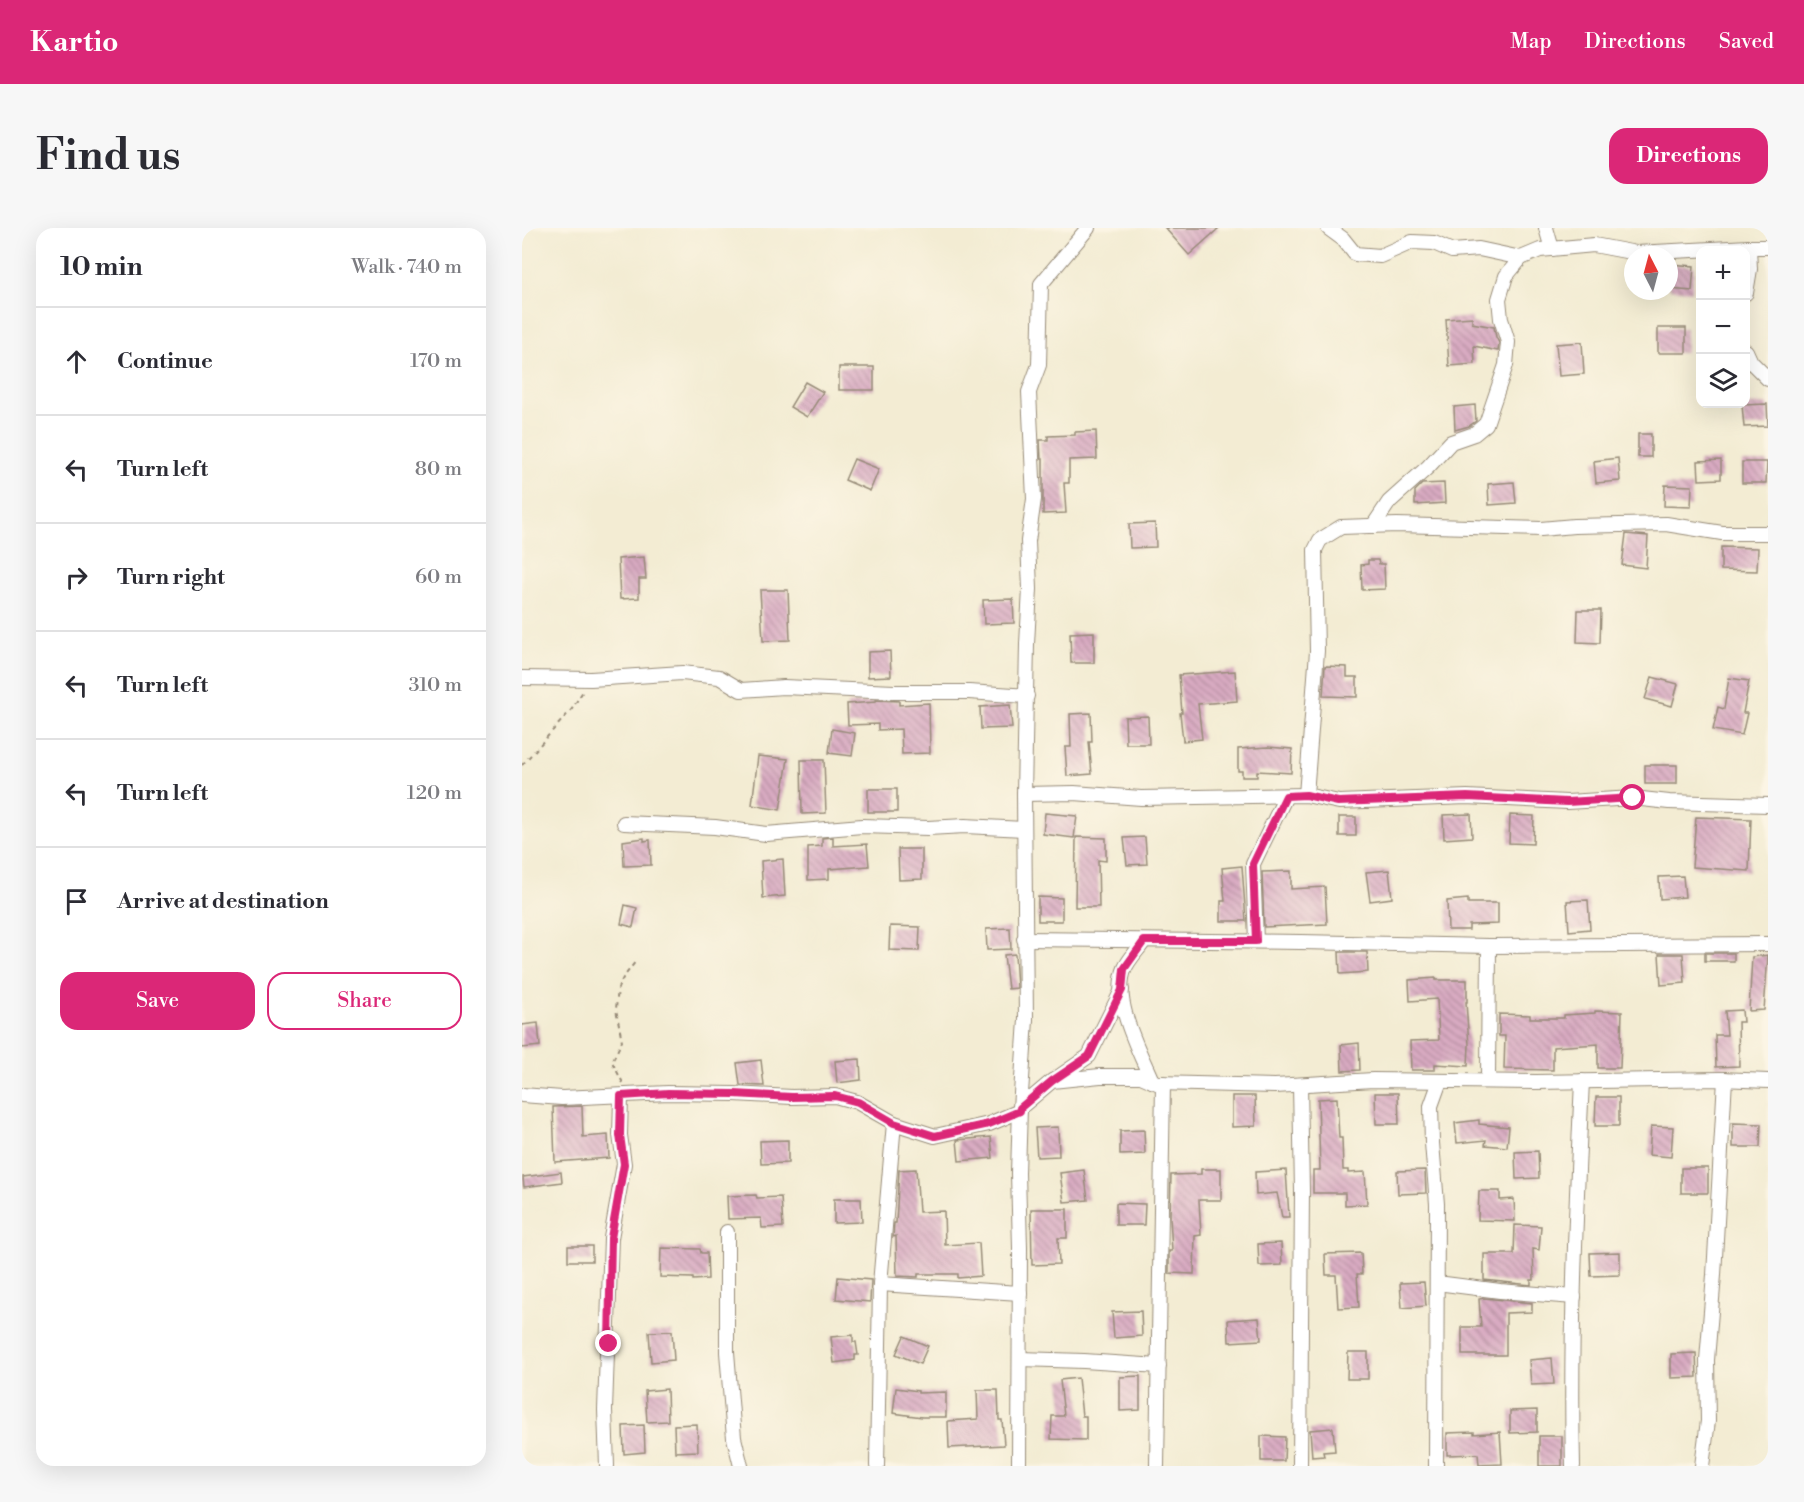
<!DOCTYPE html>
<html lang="en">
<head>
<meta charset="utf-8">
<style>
	:root { --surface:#fff; --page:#f7f7f7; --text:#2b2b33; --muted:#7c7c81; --line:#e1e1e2; --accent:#db2777 }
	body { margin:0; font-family:"Libre Bodoni",serif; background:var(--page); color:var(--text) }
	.controls { position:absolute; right:18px; top:18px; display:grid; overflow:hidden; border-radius:12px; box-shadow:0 6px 24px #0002 }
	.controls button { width:54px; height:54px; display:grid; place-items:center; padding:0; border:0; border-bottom:2px solid var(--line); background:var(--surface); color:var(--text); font:30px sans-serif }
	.compass { position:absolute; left:1102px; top:18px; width:54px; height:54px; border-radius:50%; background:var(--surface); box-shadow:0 6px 24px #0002; rotate:354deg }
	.stop { position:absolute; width:18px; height:18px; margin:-14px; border:4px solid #db2777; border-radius:50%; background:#fff }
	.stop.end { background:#db2777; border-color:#fff; box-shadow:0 2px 6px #0008 }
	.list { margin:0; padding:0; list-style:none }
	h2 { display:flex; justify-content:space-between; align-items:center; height:78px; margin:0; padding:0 24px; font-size:26px }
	h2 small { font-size:20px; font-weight:400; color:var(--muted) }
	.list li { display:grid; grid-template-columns:39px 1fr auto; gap:18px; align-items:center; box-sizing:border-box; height:108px; padding:0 24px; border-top:2px solid var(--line) }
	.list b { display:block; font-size:22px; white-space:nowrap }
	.list em { font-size:20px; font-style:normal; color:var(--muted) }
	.actions { display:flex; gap:12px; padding:18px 24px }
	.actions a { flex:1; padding:14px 0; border:2px solid var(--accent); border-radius:18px; text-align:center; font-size:21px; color:var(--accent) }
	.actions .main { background:var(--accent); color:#fff }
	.icon { flex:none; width:33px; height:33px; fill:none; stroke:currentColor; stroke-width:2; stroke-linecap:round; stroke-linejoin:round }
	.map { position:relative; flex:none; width:1246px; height:1238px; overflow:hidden; border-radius:18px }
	header { display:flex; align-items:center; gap:36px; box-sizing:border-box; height:84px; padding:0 30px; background:var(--accent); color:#fff }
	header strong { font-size:28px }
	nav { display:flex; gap:33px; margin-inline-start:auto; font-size:21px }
	.intro { display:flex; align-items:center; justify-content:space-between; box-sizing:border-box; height:144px; padding:0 36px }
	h1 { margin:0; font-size:42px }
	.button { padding:15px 27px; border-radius:18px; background:var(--accent); color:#fff; font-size:21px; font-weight:700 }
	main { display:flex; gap:36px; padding:0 36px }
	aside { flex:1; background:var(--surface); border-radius:18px; box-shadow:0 6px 24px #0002 }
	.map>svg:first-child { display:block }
</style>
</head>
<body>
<header>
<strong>Kartio</strong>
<nav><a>Map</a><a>Directions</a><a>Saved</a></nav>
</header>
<div class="intro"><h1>Find us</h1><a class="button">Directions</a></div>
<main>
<aside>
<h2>10 min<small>Walk · 740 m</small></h2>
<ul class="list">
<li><svg class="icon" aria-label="ahead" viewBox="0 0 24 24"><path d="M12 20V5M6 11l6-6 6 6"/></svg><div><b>Continue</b></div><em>170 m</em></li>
<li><svg class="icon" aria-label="left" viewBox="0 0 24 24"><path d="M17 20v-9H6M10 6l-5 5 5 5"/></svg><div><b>Turn left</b></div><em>80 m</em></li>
<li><svg class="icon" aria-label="right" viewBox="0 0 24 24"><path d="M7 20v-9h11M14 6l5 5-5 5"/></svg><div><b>Turn right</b></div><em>60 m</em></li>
<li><svg class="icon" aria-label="left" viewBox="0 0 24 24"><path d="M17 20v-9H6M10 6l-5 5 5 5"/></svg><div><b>Turn left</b></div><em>310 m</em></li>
<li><svg class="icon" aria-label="left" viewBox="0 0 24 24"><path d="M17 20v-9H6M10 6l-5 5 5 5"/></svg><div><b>Turn left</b></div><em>120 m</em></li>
<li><svg class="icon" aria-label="arrive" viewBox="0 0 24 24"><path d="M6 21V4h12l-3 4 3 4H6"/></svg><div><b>Arrive at destination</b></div></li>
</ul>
<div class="actions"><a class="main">Save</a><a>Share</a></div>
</aside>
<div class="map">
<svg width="1246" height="1238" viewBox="0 0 1246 1238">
	<defs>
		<pattern id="building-back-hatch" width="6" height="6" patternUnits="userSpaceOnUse" patternTransform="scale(1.5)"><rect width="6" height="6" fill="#d9abc2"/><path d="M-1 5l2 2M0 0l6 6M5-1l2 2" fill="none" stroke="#b18b9d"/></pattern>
	</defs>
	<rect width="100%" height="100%" fill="#fcf5e5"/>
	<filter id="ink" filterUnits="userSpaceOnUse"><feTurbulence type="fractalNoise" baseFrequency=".0167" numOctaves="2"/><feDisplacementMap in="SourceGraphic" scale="12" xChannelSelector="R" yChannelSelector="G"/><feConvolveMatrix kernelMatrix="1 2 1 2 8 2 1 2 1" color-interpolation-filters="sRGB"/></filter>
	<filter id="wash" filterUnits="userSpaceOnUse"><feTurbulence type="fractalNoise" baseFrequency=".008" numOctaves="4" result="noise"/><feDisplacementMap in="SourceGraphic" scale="24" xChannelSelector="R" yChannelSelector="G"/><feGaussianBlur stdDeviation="1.35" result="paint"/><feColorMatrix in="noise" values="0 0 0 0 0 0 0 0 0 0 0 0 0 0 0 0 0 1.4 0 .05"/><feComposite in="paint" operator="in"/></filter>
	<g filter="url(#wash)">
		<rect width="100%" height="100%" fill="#f3ecd3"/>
		<g id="blocks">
			<g fill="url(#building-back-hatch)">
				<path d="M643,0h54l-30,27z"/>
				<path d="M1147,36l25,2 -2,25 -23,-2z"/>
				<path d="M950,89v6l22,4 2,10 3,6 -1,8 -24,-5 1,18 -26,2 -3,-47z"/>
				<rect x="1136" y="100" width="28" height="25"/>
				<path d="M1060,114l2,32 -25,2 -3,-32z"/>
				<rect x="317" y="139" width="35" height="23"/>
				<path d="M283,154l18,10 -16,25 -17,-10z"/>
				<path d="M1245,176l1,22 -24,1 -2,-22z"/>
				<path d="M953,177l1,16 -7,5 -14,4 -1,-23z"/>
				<path d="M574,203l1,28 -28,1v23h-5l2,30 -23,1v-55h-2l-1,-19h8v-4l27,-1v-3z"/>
				<rect x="1116" y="206" width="13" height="23"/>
				<path d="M1096,230l2,23 -24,2 -2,-22z"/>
				<path d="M332,231l25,10 -9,22 -25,-11z"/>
				<path d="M1199,232v19l-22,1 -1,-19z"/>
				<path d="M1220,234h25l-1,21h-24z"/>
				<path d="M992,254l2,21 -27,2 -1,-21z"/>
				<path d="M922,255l1,20 -30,2v-14l7,-7z"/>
				<path d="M1143,257l27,1 -1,21 -27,-1z"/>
				<path d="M633,295l1,24 -26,1 -1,-24z"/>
				<path d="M1104,306l22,2 -2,32 -24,-3z"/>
				<path d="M1199,319l37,1 -1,23 -36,-1z"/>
				<path d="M122,329l2,22h-7v19l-19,1 -2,-40z"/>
				<path d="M846,332h10l1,4h5l1,25 -23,1 -1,-25 7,-1z"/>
				<path d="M238,362h28l2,50 -27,1z"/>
				<path d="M491,371l1,24 -30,1 -1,-24z"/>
				<path d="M1056,382h23l-1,33 -23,-1z"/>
				<path d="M572,404v31h-23l-1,-30z"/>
				<path d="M368,423l1,25 -23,1v-25z"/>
				<path d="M803,438l22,1v10h10v20l-34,-1z"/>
				<path d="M713,443l2,30 -39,3 4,35 -19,2 -3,-28h2l-3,-38z"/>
				<path d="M1130,449l26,7 -6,22 -27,-7z"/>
				<path d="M1207,450l20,3 -6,32h4l-5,22 -29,-5 5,-23 6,2z"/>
				<path d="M354,472l23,1v4l30,-2 1,50 -28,1 -1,-25 -23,1v-6l-30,1 -1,-21 29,-2z"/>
				<path d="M488,477l2,23 -31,1 -1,-22z"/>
				<path d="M569,485l1,29h-3l3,32 -25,2 -2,-29h6l-1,-33z"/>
				<path d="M626,488l1,28h-23l-1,-27z"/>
				<path d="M310,501l23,4 -3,23 -23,-3z"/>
				<path d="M746,519l24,2 -1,24 -34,-2v6h-15v-6h-4v-22z"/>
				<path d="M236,528l30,3 -8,51 -28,-5z"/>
				<path d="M279,532h23l2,53 -24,1z"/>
				<rect x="1123" y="537" width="32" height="19"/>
				<rect x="346" y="561" width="29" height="23"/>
				<path d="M523,585l32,3 -3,22 -31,-4z"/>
				<path d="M949,586l1,23 -28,2 -1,-24z"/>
				<path d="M988,587l24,1 -1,28 -24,-1z"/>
				<rect x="817" y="589" width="17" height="19"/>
				<path d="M1174,589l55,2 -2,52 -57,-4z"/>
				<path d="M311,609v9l34,-2 2,22 -40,3v10l-21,1v-33l14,-1v-8z"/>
				<path d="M554,609l30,1v23l-8,-1 1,47h-24z"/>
				<path d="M623,609l2,27 -20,1 -3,-27z"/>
				<path d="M122,610v3l6,-1 1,25 -27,1 -1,-25z"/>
				<path d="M376,621h24v30l-23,1z"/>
				<path d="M261,631l2,37 -22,2 -2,-37z"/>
				<path d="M720,638l4,55h-25v-20h4l-3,-33z"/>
				<path d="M867,642l3,28 -22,3 -4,-29z"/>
				<path d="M769,643v18l34,-2 2,37 -63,3 -2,-55z"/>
				<path d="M1161,648l2,21 -25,2 -1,-22z"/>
				<path d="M516,669l24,1v23h-24z"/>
				<path d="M946,671v4h30v21l-29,1v5h-21l-1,-29z"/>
				<path d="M1066,672l2,29 -21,2 -2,-30z"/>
				<path d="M103,677l12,3 -4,19 -12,-3z"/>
				<path d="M368,698l30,1 -1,24 -30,-1z"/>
				<path d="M488,700l1,21 -24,1 -1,-21z"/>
				<path d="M817,724h28l1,20 -28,2z"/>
				<rect x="1183" y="725" width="29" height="8"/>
				<path d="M493,726l2,34 -9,1 -4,-34z"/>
				<path d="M1137,726h24l2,29 -24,2z"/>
				<path d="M1246,727l-4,55 -15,1 3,-54z"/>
				<path d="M914,750v2h31v22h-1l3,43 -1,21 -33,-2v6h-24l-1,-29 29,-1 -2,-41 -27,2 -1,-21z"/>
				<path d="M1220,782l1,12h-5l1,44 -23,1 -1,-32h12l-2,-24z"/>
				<path d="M1073,783l27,1 -2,56h-22v-24l-45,3v23l-49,-1 1,-33h-6v-22l31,1v3h34v-3l31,-2z"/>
				<path d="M16,795l2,23 -18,2v-23z"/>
				<path d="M837,815l1,27 -18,1 -1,-26z"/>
				<path d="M338,831l1,21 -24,3 -2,-22z"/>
				<path d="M239,832l3,26 -24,-1 -3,-22z"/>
				<path d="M853,865h23l1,31h-23z"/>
				<path d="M710,868h23l1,30 -24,1z"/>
				<path d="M1074,869h23v29h-24z"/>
				<path d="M815,870l2,40h3l1,32h5v3l17,-1 2,32 -22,1v-12h-32v-23h7l-2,-71z"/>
				<path d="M60,878l1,31 25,-2 1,23 -54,4 -2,-55z"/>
				<path d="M957,892v4l30,3 -2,20 -22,-2 1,-5 -29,3 -2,-20z"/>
				<path d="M1211,895l28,1 -1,23h-27z"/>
				<path d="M1129,898l22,1 -2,30 -22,-2z"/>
				<path d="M536,899l1,29 -22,1 -2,-29z"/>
				<path d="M622,902l1,24 -25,1v-24z"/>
				<path d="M469,909l2,21 -34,3 -2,-21z"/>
				<path d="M266,912v23l-27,1 -1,-23z"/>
				<path d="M1016,923l1,27 -23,1 -1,-27z"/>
				<rect x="1159" y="940" width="27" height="25"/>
				<path d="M394,941l3,43 25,-1 1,34 34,-2 2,33 -23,2v-4h-40v3l-21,-1 -1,-40 -3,1 1,-14h2l3,-53z"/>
				<path d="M679,941h20v31h-22l2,35 -6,1 -1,38 -25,-1v-22h3l-2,-34 1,-42 30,-1z"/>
				<path d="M562,942l4,30 -24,2 -4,-29z"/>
				<path d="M764,942l3,47h-7l-5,-24 -21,2 -1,-23z"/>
				<path d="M903,942l1,23 -28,1 -1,-23z"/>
				<path d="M39,944l1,10 -38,5 -1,-10z"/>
				<path d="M957,963h21v9l14,-1 1,22 -37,-1z"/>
				<path d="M234,967l1,3 24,-1 2,30 -21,1 -1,-10 -33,1 -1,-23z"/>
				<path d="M312,971h27l1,23 -28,1z"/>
				<path d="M594,975l29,1 -1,21h-28z"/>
				<path d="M509,981h36v29h-9l1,26 -27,1z"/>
				<path d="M993,997l26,1 -2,24 -6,-1 1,31h-3v5l-47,-5v-26h30z"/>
				<path d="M759,1015l1,22 -23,1 -1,-22z"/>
				<rect x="46" y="1018" width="24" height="15"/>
				<path d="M139,1020l39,1 1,4h6l1,26 -15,1v-2l-33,-1z"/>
				<path d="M1098,1024v23l-29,1 -1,-23z"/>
				<path d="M839,1025l1,21h-5l2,33 -21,1 -2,-33h-10l-1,-21z"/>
				<path d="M316,1049l33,3 -1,22 -34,-3z"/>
				<path d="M902,1054l2,24 -24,2 -2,-25z"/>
				<path d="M962,1070l48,5v9l-26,1v42h-44v-28h19l-2,-28z"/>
				<path d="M619,1083l1,25 -28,2 -2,-26z"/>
				<path d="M737,1090l2,22 -32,2 -1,-22z"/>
				<path d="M150,1103l2,29 -23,2 -2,-30z"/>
				<path d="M331,1107v7h3l2,13h-3v5l-21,3 -3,-26z"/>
				<path d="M382,1108l24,10 -8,18 -24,-10z"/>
				<path d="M826,1124h20v27h-21z"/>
				<path d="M1174,1125l1,24 -26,1v-24z"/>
				<path d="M1030,1130l2,26 -23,1 -2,-25z"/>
				<path d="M618,1148v34l-20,1v-34z"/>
				<path d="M556,1150l4,38h4v24l-35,-1 1,-23h12l-4,-36z"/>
				<path d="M374,1160l22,3v2l28,-1v25h-24l-29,-4z"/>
				<path d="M145,1161l1,32 -21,1 -2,-31z"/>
				<path d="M455,1162h21l1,30h3l2,25 -55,3 -1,-27 30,-2z"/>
				<path d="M1015,1182v22l-27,1v-22z"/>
				<path d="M175,1196l1,27 -23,1 -1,-27z"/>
				<path d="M122,1197l1,27 -21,2 -1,-28z"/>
				<path d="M811,1200l2,23 -12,1 1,4 -12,1 -2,-27z"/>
				<path d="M952,1204v2l26,-2 2,32 -23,1 -1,-11 -31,1v-22z"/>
				<path d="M739,1208l24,1 -1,24h-23z"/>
				<rect x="1017" y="1208" width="23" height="30"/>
			</g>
		</g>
	</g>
	<g filter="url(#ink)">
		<use href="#blocks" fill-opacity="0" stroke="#978b78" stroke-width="1.5"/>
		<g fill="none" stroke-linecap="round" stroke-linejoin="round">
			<g stroke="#978b78" stroke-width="16">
				<g id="street">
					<path d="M806,0l15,11 12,15 25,2 32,-14 22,1 18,8 27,-2 42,9"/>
					<path d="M1024,0l6,21"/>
					<path d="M1227,19h19"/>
					<path d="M1224,123l5,11 17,17"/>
					<path d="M851,298l16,-24 39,-35 23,-25 23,-8 12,-10 20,-59 2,-23 -7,-23 -2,-20 7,-23 15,-18 19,-8 54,-5 42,8 113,-6 1,22 -4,24"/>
					<path d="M0,450l69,1 91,-6 37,4 22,13 43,-3 110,5h75l58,4"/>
					<path d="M502,566l50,-1 67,5 165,-3 33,7 128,-5 100,5 66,-4 36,4 99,3"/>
					<path d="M784,567l11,-144 -2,-101 5,-10 21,-13 56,-2 144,4 33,-3 92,-2 56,9h46"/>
					<path d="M102,595l91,4 51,7 96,-8 66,2 37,-2 59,3"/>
					<path d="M502,711l277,3 188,4 279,-2"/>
					<path d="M622,713c-6,9 -15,18 -19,27 -14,32 15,84 27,113"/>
					<path d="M734,713l-3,-77 33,-68"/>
					<path d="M532,852l35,-24 33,-66"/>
					<path d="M966,853l1,-135"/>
					<path d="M0,867l40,3 106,-5 66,1 58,3 43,-1 22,6 37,21 41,13 54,-12 31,-13"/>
					<path d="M498,880l32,-27 48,-5h41l16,7 118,3 98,-6 163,2 185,-3 47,2"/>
					<path d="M205,1004v120l7,86 7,28"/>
					<path d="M915,1055l63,8 74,6"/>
					<path d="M358,1056l140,9"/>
					<path d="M498,1131l64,2 75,5"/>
					<path d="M85,1238l-2,-56 6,-172 13,-74 -4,-29 1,-38"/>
					<path d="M355,1238l3,-182 14,-161"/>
					<path d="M497,1238l1,-218 -2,-75 2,-65 6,-88 -2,-226 3,-150 3,-55 -2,-48 6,-42 -5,-107 10,-27 2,-81 47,-56"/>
					<path d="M635,1238l6,-383"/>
					<path d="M778,1238l2,-275 -2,-106"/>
					<path d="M914,1238l1,-262 -5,-61 -1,-37 9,-25"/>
					<path d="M1051,1238c-3,-128 3,-257 9,-385"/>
					<path d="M1180,1238l6,-45 -1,-61 7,-85 11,-196"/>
				</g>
			</g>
			<g stroke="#978b78" stroke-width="2" stroke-dasharray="4.5 4.5" stroke-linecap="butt">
				<path d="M0,537l50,-56 11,-18"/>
				<path d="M101,855l-11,-21 10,-21 -6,-32 2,-21 5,-10 13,-17"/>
			</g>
			<use href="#street" stroke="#fff" stroke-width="14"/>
		</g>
	</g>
	<g fill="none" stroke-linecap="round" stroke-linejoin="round" filter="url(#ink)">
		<path stroke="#db2777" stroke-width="8" d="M87,1116l2,-106 13,-74 -4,-29 1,-39 47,-3 66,1 58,3 43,-1 23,6 36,21 41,13 54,-12 31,-13v-3l32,-27 37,-25 33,-66 2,-21 20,-28h112l-3,-77 33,-68 20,-1 32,7 129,-5 100,5 66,-4"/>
	</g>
</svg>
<div class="controls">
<button>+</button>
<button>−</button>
<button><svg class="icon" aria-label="layers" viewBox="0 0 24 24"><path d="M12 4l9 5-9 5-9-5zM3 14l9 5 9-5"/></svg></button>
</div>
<svg class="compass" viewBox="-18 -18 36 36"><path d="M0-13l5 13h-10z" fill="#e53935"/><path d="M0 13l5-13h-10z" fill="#7c7c81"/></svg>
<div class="stop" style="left:1111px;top:570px"></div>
<div class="stop end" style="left:87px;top:1116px"></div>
</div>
</main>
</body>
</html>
